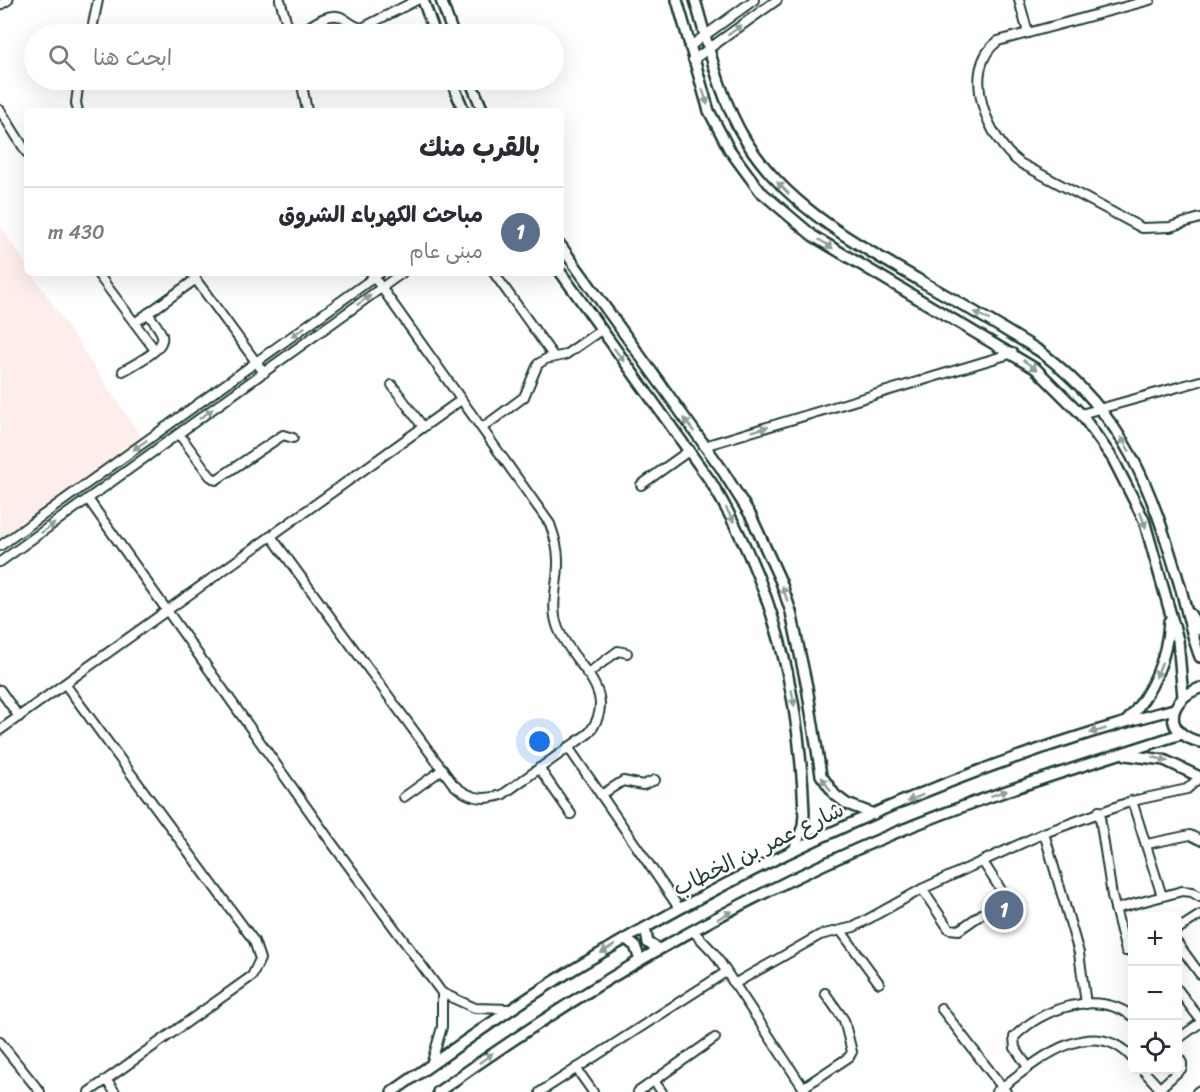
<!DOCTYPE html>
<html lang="ar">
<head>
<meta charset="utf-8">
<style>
	:root { --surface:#fff; --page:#f2f2f3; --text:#2b2b33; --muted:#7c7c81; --line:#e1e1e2; --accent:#7c3aed }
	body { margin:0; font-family:Sriracha,"Playpen Sans Arabic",sans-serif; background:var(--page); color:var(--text); direction:rtl }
	.controls { position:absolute; right:18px; bottom:18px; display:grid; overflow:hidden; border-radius:9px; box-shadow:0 6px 24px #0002 }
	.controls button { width:54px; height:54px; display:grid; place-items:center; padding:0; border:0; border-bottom:2px solid var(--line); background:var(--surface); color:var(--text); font:30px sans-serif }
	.you { position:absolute; left:540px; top:742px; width:21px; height:21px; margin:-15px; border:4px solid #fff; border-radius:50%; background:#1a73e8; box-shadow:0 0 0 9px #1a73e833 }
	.badge { display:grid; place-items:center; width:39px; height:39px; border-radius:50%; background:var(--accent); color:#fff; font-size:20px; font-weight:700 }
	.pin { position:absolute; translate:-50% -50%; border:3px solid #fff; box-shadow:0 2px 6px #0006 }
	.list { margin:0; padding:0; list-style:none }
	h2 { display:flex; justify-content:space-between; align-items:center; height:78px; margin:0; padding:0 24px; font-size:26px }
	h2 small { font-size:20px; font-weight:400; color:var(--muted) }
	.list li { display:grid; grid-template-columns:39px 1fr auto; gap:18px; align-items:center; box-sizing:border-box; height:90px; padding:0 24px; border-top:2px solid var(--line) }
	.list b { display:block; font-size:22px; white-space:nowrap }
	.list p { margin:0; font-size:20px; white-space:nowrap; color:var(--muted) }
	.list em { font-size:20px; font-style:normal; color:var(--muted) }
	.icon { flex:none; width:33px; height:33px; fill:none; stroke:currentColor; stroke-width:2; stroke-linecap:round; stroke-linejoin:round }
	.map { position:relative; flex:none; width:1200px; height:1092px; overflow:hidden; direction:ltr }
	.search { position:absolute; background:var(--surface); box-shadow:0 6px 24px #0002; left:24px; top:24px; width:540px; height:66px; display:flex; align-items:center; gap:15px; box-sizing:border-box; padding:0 21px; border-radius:33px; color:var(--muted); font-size:22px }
	.panel { position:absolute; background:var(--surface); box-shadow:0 6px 24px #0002; left:24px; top:108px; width:540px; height:168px; border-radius:9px; direction:rtl }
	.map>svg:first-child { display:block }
</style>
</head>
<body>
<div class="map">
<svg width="1200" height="1092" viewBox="0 0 1200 1092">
	<rect width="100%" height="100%" fill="#fff"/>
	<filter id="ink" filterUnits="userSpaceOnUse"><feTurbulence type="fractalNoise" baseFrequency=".0167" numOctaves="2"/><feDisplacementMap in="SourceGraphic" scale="12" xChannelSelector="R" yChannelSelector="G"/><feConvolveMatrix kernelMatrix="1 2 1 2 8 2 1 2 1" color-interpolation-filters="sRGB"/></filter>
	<g filter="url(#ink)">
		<path fill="#fdeeec" d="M0,225l27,40v8h5l115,173 -147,105z"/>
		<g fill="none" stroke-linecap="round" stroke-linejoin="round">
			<g stroke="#1f3d34" stroke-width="12">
				<g id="minor">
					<path d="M280,0l10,34"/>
					<path d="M1019,0l9,33"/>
					<path d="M1150,0l-152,41c-39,29 -10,99 22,122l122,65 28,-1 30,-9"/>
					<path d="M0,5l8,-5"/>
					<path d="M91,34l7,-34"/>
					<path d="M297,34c12,-6 30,-23 44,-17 8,4 12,10 21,11l55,-28"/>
					<path d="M689,47l65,-47"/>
					<path d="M693,60l84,-60"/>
					<path d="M301,80l6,31"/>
					<path d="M0,110l27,43"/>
					<path d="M78,111l-2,-8 3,-23"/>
					<path d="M97,273l58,77"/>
					<path d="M191,273l73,100"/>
					<path d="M494,273l60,84"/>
					<path d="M136,322l60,-43"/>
					<path d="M123,371c11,-7 43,-21 39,-36 -3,-8 -10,-15 -14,-22"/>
					<path d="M392,385l31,42"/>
					<path d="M1081,414l119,-33"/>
					<path d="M482,428l42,-31 14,-33 8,-5 19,-4 36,-25"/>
					<path d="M179,434l31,42 6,4 67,-45 10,3"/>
					<path d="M704,446l309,-93"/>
					<path d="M641,485l49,-35"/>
					<path d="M88,499l241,340 113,154 33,15 35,1"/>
					<path d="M271,536l182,248c15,14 29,17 49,11l87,-62c33,-42 -17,-68 -31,-105 -9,-23 1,-45 0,-69 0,-12 -4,-24 -8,-35l-179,-251"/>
					<path d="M0,546l380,-273"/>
					<path d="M0,562l402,-289"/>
					<path d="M587,674l31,-23 9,2"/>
					<path d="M65,684l189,257 6,18 -8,17 -163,116"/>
					<path d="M0,690l19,27"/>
					<path d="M0,730l461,-330"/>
					<path d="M568,747l111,161"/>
					<path d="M539,768l32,46"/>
					<path d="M601,795l22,-14 20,4 12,-5"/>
					<path d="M404,797l39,-28"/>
					<path d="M1132,801l30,95"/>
					<path d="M1099,811l13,85 14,55 6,-3"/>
					<path d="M1044,833l35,120 7,51"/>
					<path d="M1147,844l43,-9 10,5"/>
					<path d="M922,889l27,40 10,1 40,-28 3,-6 -1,-6 -18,-28"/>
					<path d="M1115,909l67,-18 10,1 8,5"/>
					<path d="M1178,929l22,-14"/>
					<path d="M693,931l21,22 92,139"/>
					<path d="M841,931l38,52"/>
					<path d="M1178,944l22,30"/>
					<path d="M734,984l86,-49 34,-8 68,-38 122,-56 88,-32 55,-12 13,-12"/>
					<path d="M1178,990l22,29"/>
					<path d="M941,1008l65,84"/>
					<path d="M1178,1039l22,-16"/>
					<path d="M0,1042l40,50"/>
					<path d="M431,1065l11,-38v-34"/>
					<path d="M1028,1067l-13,-19 -1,-11c29,-29 82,-47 118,-21"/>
					<path d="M576,1068l17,24"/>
					<path d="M1143,1070l20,22"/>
					<path d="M106,1080l9,12"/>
					<path d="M654,1081l8,11"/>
					<path d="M804,1087l45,-30 3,-5 -8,-32 -19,-27"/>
					<path d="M1160,1088l22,-20v-5l-4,-7"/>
					<path d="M540,1092l186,-120"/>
					<path d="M638,1092l77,-54"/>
					<path d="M996,1092c36,-27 94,-81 136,-34"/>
					<path d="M1197,1092l3,-2"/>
				</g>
			</g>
			<g stroke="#1f3d34" stroke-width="14">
				<g id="tertiary">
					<path d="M423,0l12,34"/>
					<path d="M441,0l12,34"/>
					<path d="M677,0l32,111 20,38 31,42 53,45 223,133 45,45 32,45 31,61 34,120 5,57"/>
					<path d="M695,0c14,48 25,99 51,141 41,66 108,101 173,139 41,23 82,47 122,72 85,65 110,135 139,234 7,24 11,48 20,71"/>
					<path d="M451,80l13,31"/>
					<path d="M470,80l13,31"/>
					<path d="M561,246l160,222 30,48 30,66 10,30 16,75 14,88 14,20 12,9 27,10"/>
					<path d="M561,273l150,209c63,104 89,210 93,331l-1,13 -9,24"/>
					<path d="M1190,614l10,16"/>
					<path d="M1200,688c-33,12 -38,45 0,54"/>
					<path d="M1126,722c26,-29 41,-61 43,-101"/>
					<path d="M1126,755l38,5 36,17"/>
					<path d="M645,928l3,15 11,6"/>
					<path d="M626,939l9,7 5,14"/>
					<path d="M392,1092c64,-44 126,-90 192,-129 184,-109 383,-201 590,-254"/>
					<path d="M438,1092c141,-101 292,-190 452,-257 95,-40 193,-69 291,-101"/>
				</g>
			</g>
			<use href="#minor" stroke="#fff" stroke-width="8"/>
			<use href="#tertiary" stroke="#fff" stroke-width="9"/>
		</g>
		<defs><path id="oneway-solid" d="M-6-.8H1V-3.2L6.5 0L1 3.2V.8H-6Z" transform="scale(1.5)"/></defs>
		<g fill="#8f9e9a">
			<use href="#oneway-solid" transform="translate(735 30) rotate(-36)"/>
			<use href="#oneway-solid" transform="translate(705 97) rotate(72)"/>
			<use href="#oneway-solid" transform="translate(783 188) rotate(-135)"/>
			<use href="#oneway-solid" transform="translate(826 244) rotate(32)"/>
			<use href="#oneway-solid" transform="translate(364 300) rotate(-36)"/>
			<use href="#oneway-solid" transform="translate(982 316) rotate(-150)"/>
			<use href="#oneway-solid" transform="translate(298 332) rotate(144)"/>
			<use href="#oneway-solid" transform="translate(619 355) rotate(53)"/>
			<use href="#oneway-solid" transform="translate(1030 365) rotate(36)"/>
			<use href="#oneway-solid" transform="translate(206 414) rotate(-36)"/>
			<use href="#oneway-solid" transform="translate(689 425) rotate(-126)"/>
			<use href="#oneway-solid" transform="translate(760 429) rotate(-17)"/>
			<use href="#oneway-solid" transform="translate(1125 444) rotate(-122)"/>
			<use href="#oneway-solid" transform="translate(140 445) rotate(144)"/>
			<use href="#oneway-solid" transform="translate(730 515) rotate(61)"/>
			<use href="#oneway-solid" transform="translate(1143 520) rotate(70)"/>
			<use href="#oneway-solid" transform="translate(48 528) rotate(-36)"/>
			<use href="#oneway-solid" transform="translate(785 594) rotate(-109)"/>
			<use href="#oneway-solid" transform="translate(1159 670) rotate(111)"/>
			<use href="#oneway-solid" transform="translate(793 698) rotate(80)"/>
			<use href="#oneway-solid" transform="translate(1098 731) rotate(163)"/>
			<use href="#oneway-solid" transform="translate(1160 759) rotate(16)"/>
			<use href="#oneway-solid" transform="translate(826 784) rotate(-123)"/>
			<use href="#oneway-solid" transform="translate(999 793) rotate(-20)"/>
			<use href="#oneway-solid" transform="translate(915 798) rotate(158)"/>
			<use href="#oneway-solid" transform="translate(725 915) rotate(-27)"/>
			<use href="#oneway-solid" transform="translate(608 949) rotate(150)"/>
			<use href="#oneway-solid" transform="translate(486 1058) rotate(-36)"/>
		</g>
	</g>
	<g text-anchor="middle" stroke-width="5" stroke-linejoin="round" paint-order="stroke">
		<g font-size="22" fill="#1f3d34" stroke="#fff">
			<text transform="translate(758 848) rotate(-26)" y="8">شارع عمر بن الخطاب</text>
		</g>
	</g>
</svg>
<div class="controls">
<button>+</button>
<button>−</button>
<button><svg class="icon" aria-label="locate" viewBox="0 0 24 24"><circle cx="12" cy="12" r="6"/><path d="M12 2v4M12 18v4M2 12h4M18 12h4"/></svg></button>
</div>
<div class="you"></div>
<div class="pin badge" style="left:1004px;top:910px;background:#5c6f8a">1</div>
<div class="search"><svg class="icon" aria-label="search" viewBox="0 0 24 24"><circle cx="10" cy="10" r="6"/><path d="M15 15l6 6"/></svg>ابحث هنا</div>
<section class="panel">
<h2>بالقرب منك<small></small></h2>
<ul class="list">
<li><span class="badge" style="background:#5c6f8a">1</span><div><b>مباحث الكهرباء الشروق</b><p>مبنى عام</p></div><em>430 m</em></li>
</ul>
</section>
</div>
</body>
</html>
